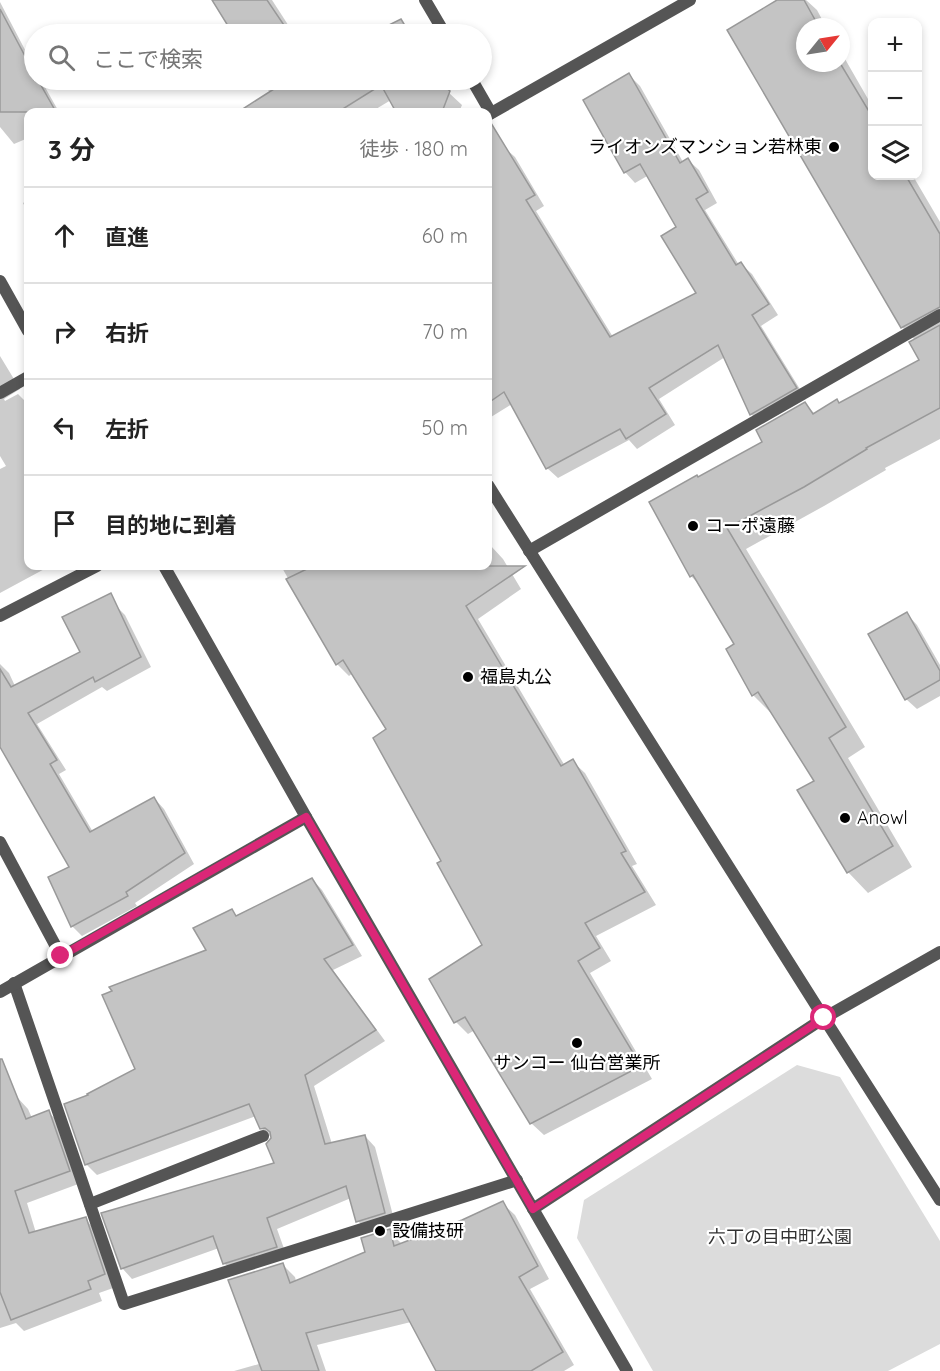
<!DOCTYPE html>
<html lang="ja">
<head>
<meta charset="utf-8">
<style>
	:root { --surface:#fff; --page:#f2f2f2; --text:#222; --muted:#767676; --line:#e0e0e0 }
	body { margin:0; font-family:Quicksand,"Noto Sans JP",sans-serif; background:var(--page); color:var(--text) }
	.controls { position:absolute; right:18px; top:18px; display:grid; overflow:hidden; border-radius:12px; box-shadow:0 3px 9px #0003 }
	.controls button { width:54px; height:54px; display:grid; place-items:center; padding:0; border:0; border-bottom:2px solid var(--line); background:var(--surface); color:var(--text); font:30px sans-serif }
	.compass { position:absolute; left:796px; top:18px; width:54px; height:54px; border-radius:50%; background:var(--surface); box-shadow:0 3px 9px #0003; rotate:60deg }
	.stop { position:absolute; width:18px; height:18px; margin:-14px; border:4px solid #db2777; border-radius:50%; background:#fff }
	.stop.end { background:#db2777; border-color:#fff; box-shadow:0 2px 6px #0008 }
	.list { margin:0; padding:0; list-style:none }
	h2 { display:flex; justify-content:space-between; align-items:center; height:78px; margin:0; padding:0 24px; font-size:26px }
	h2 small { font-size:20px; font-weight:400; color:var(--muted) }
	.list li { display:grid; grid-template-columns:39px 1fr auto; gap:18px; align-items:center; box-sizing:border-box; height:96px; padding:0 24px; border-top:2px solid var(--line) }
	.list b { display:block; font-size:22px; white-space:nowrap }
	.list em { font-size:20px; font-style:normal; color:var(--muted) }
	.icon { flex:none; width:33px; height:33px; fill:none; stroke:currentColor; stroke-width:2; stroke-linecap:round; stroke-linejoin:round }
	.map { position:relative; flex:none; width:940px; height:1371px; overflow:hidden }
	.search { position:absolute; background:var(--surface); box-shadow:0 3px 9px #0003; left:24px; top:24px; width:468px; height:66px; display:flex; align-items:center; gap:15px; box-sizing:border-box; padding:0 21px; border-radius:33px; color:var(--muted); font-size:22px }
	.panel { position:absolute; background:var(--surface); box-shadow:0 3px 9px #0003; left:24px; top:108px; width:468px; height:462px; border-radius:12px }
	.map>svg:first-child { display:block }
</style>
</head>
<body>
<div class="map">
<svg width="940" height="1371" viewBox="0 0 940 1371">
	<rect width="100%" height="100%" fill="#fff"/>
	<path fill="#dcdcdc" d="M797,1065l43,12 100,164v103l-52,27h-235l-76,-133 7,-38z"/>
	<g fill="#0003">
		<path d="M215,0h57l22,34h-59z"/>
		<path d="M780,0h26l11,10 9,17h-21v36h36v-11l31,54v70h41l27,46v217l-55,29 1,2 -62,36 -78,43 119,198 -17,11 64,109 -44,26 -20,-21 -32,-91 -43,-66 -20,-20 -17,-50 -34,-58 -11,-11 8,-97 65,-37 41,-38 10,10 25,-10 82,-43 -7,-21 -13,-13z"/>
		<path d="M0,2l34,65v13h7l18,32h-31v26l-14,6 -14,-17z"/>
		<path d="M401,21l13,13h-40z"/>
		<path d="M629,75l11,11 43,76 5,-2 11,10 18,33 -12,7 34,55 2,-1 11,10 26,41 -17,11 45,73 -45,25 -10,-10 -26,-57 -66,42 16,26 -38,24 -8,-9 -71,38 -11,-10 -35,-64 -21,13 -3,-3v-70l29,-17 -29,-53v-116l16,-11 11,10 29,49 -8,5 77,126 85,-44 -20,-65 -29,-53 -14,8 -10,-11z"/>
		<path d="M262,80h179l7,12 14,13 -3,7h-61l-7,-12 -20,12h-125l16,-9 8,-10z"/>
		<path d="M28,200v13l-5,-10z"/>
		<path d="M0,356l20,33 -16,10 1,2 13,-7 10,10v162h22l-50,27v-124l6,-3 -6,-10z"/>
		<path d="M491,546l12,13 18,30 -43,30 87,147 7,-5 13,12 52,91 -5,2 24,39 -60,31 15,25 -21,12 62,106 -108,56 -13,-12 -56,-93 -7,4 -12,-12 28,-76 -41,-85 -55,-132 -35,-56 -4,3 -12,-12 -56,-98h207v-18z"/>
		<path d="M115,605l10,10 26,52 -44,24 -5,-4 -65,37 29,46 -7,4 34,58 61,-34 10,11 30,55 -59,39 2,3 -55,30 -10,-10 -22,-48 22,-10 -72,-123v-81l9,9 6,13 67,-33z"/>
		<path d="M907,614l10,11 23,40v31l-23,13 -11,-10z"/>
		<path d="M312,879l10,11 40,66 -29,14 52,71 -71,45 18,58 33,-8 10,11 20,76 -27,9 -10,-11 -7,-23 -74,31 10,28 -52,17 -11,-11 -5,-15 -87,31 -10,-11 154,-104 -4,-26 -11,-10 -5,-12 -159,59 -11,-11 4,-68 47,-26 95,-159 6,6z"/>
		<path d="M16,1096l12,13 4,9 16,-6 13,12 20,59 -54,20 9,30 49,-14 12,12 19,56 -17,6 3,8 -78,30 -8,-8 -16,5v-225z"/>
		<path d="M502,1203l13,12 34,64 -19,10 44,76 -10,6h-126l-27,-49 -94,23 9,26h-92l25,-7 -29,-83 52,-17 13,13 1,4 71,-29 22,-21 13,13 61,-23z"/>
	</g>
	<g fill="#c4c4c4" stroke="#999" stroke-width="1.5">
		<path d="M212,0h55l23,34h-57z"/>
		<path d="M777,0h27l15,27h-14v36h35l33,55v58h33l34,58v73l-39,21 -174,-298z"/>
		<path d="M0,9l34,64v7h4l18,32h-56z"/>
		<path d="M401,19l9,15h-39z"/>
		<path d="M629,73l51,90 8,-5 20,34 -12,7 40,66 5,-3 28,42 -17,11 45,73 -47,27 -32,-70 -69,43 17,26 -40,25 -6,-10 -74,40 -42,-77 -16,11v-280h3l44,72 -9,5 84,137 86,-44 -35,-57 15,-9 -36,-63 -16,9 -41,-73z"/>
		<path d="M288,80h148l14,11 -8,21h-46l-15,-27 -43,27h-100z"/>
		<path d="M940,325v83l-74,40 1,1 -63,38 -77,41 119,199 -17,11 64,108 -46,27 -50,-83 17,-9 -56,-89 -6,4 -26,-47 8,-5 -41,-69 -3,2 -41,-75 48,-27 1,2 64,-35 -6,-12 49,-28 8,12 24,-15 2,4 80,-43 -10,-18z"/>
		<path d="M313,566h212l-59,40 95,160 12,-7 53,92 -5,2 24,39 -60,31 15,25 -22,13 63,105 -111,58 -65,-107 -11,6 -25,-44 53,-34 -45,-82 4,-2 -68,-123 13,-9 -43,-69 -7,5 -50,-86z"/>
		<path d="M111,593l30,64 -46,25 -2,-5 -65,36 29,47 -7,4 40,68 64,-35 31,56 -59,39 2,4 -57,31 -23,-50 21,-10 -69,-120v-78l11,18 69,-35 -18,-35z"/>
		<path d="M907,612l33,59v9l-35,20 -37,-66z"/>
		<path d="M312,878l41,67 -29,14 52,71 -71,45 20,69 40,-9 20,78 -29,9 -10,-36 -79,32 10,29 -54,17 -10,-28 -92,33 -20,-56 173,-50 -8,-19 5,-6 -1,-6 -5,-4 -5,1 -11,-25 -164,61 -21,-61 24,-9 -1,-1 48,-25 -33,-74 10,-4 -3,-4 97,-37 -13,-22 39,-19 4,7z"/>
		<path d="M0,1059h2l24,60 23,-9 21,61 -55,20 14,42 57,-16 19,57 -17,7 3,8 -80,31 -11,-28z"/>
		<path d="M503,1201l35,65 -19,11 44,75 -32,19h-95l-33,-62 -97,24 13,38h-57l-34,-91 55,-17 7,20 75,-31 -4,-14 29,-9 4,17 68,-26z"/>
	</g>
	<g fill="none" stroke-linecap="round" stroke-linejoin="round">
		<g stroke="#555" stroke-width="12">
			<path d="M425,0l20,34"/>
			<path d="M472,80l19,33"/>
			<path d="M488,115l202,-115"/>
			<path d="M0,281l28,50"/>
			<path d="M0,393l28,-16"/>
			<path d="M488,485l336,533 -291,191"/>
			<path d="M529,551l411,-236"/>
			<path d="M164,566l142,251 321,554"/>
			<path d="M0,616l97,-50"/>
			<path d="M0,842l61,114"/>
			<path d="M940,952l-116,66 116,182"/>
			<path d="M14,983l110,321 393,-124"/>
			<path d="M0,992l306,-175"/>
			<path d="M90,1204l173,-68"/>
		</g>
	</g>
	<g fill="none" stroke-linecap="round" stroke-linejoin="round">
		<path stroke="#db2777" stroke-width="8" d="M61,956l245,-139 227,392 291,-191"/>
	</g>
	<g fill="#000" stroke="#fff" stroke-width="2">
		<circle cx="834" cy="147" r="6"/>
		<circle cx="693" cy="526" r="6"/>
		<circle cx="468" cy="677" r="6"/>
		<circle cx="845" cy="818" r="6"/>
		<circle cx="577" cy="1043" r="6"/>
		<circle cx="380" cy="1231" r="6"/>
	</g>
	<g text-anchor="middle" stroke-width="4.5" stroke-linejoin="round" paint-order="stroke">
		<g font-size="18" fill="#000" stroke="#fff" text-anchor="start">
			<text x="822" y="153" text-anchor="end">ライオンズマンション若林東</text>
			<text x="705" y="532">コーポ遠藤</text>
			<text x="480" y="683">福島丸公</text>
			<text x="857" y="824">Anowl</text>
			<text x="577" y="1069" text-anchor="middle">サンコー 仙台営業所</text>
			<text x="392" y="1237">設備技研</text>
		</g>
		<g font-size="18" fill="#333" stroke="#fff">
			<text x="780" y="1243">六丁の目中町公園</text>
		</g>
	</g>
</svg>
<div class="controls">
<button>+</button>
<button>−</button>
<button><svg class="icon" aria-label="layers" viewBox="0 0 24 24"><path d="M12 4l9 5-9 5-9-5zM3 14l9 5 9-5"/></svg></button>
</div>
<svg class="compass" viewBox="-18 -18 36 36"><path d="M0-13l5 13h-10z" fill="#e53935"/><path d="M0 13l5-13h-10z" fill="#767676"/></svg>
<div class="stop" style="left:824px;top:1018px"></div>
<div class="stop end" style="left:61px;top:956px"></div>
<div class="search"><svg class="icon" aria-label="search" viewBox="0 0 24 24"><circle cx="10" cy="10" r="6"/><path d="M15 15l6 6"/></svg>ここで検索</div>
<section class="panel">
<h2>3 分<small>徒歩 · 180 m</small></h2>
<ul class="list">
<li><svg class="icon" aria-label="ahead" viewBox="0 0 24 24"><path d="M12 20V5M6 11l6-6 6 6"/></svg><div><b>直進</b></div><em>60 m</em></li>
<li><svg class="icon" aria-label="right" viewBox="0 0 24 24"><path d="M7 20v-9h11M14 6l5 5-5 5"/></svg><div><b>右折</b></div><em>70 m</em></li>
<li><svg class="icon" aria-label="left" viewBox="0 0 24 24"><path d="M17 20v-9H6M10 6l-5 5 5 5"/></svg><div><b>左折</b></div><em>50 m</em></li>
<li><svg class="icon" aria-label="arrive" viewBox="0 0 24 24"><path d="M6 21V4h12l-3 4 3 4H6"/></svg><div><b>目的地に到着</b></div></li>
</ul>
</section>
</div>
</body>
</html>
